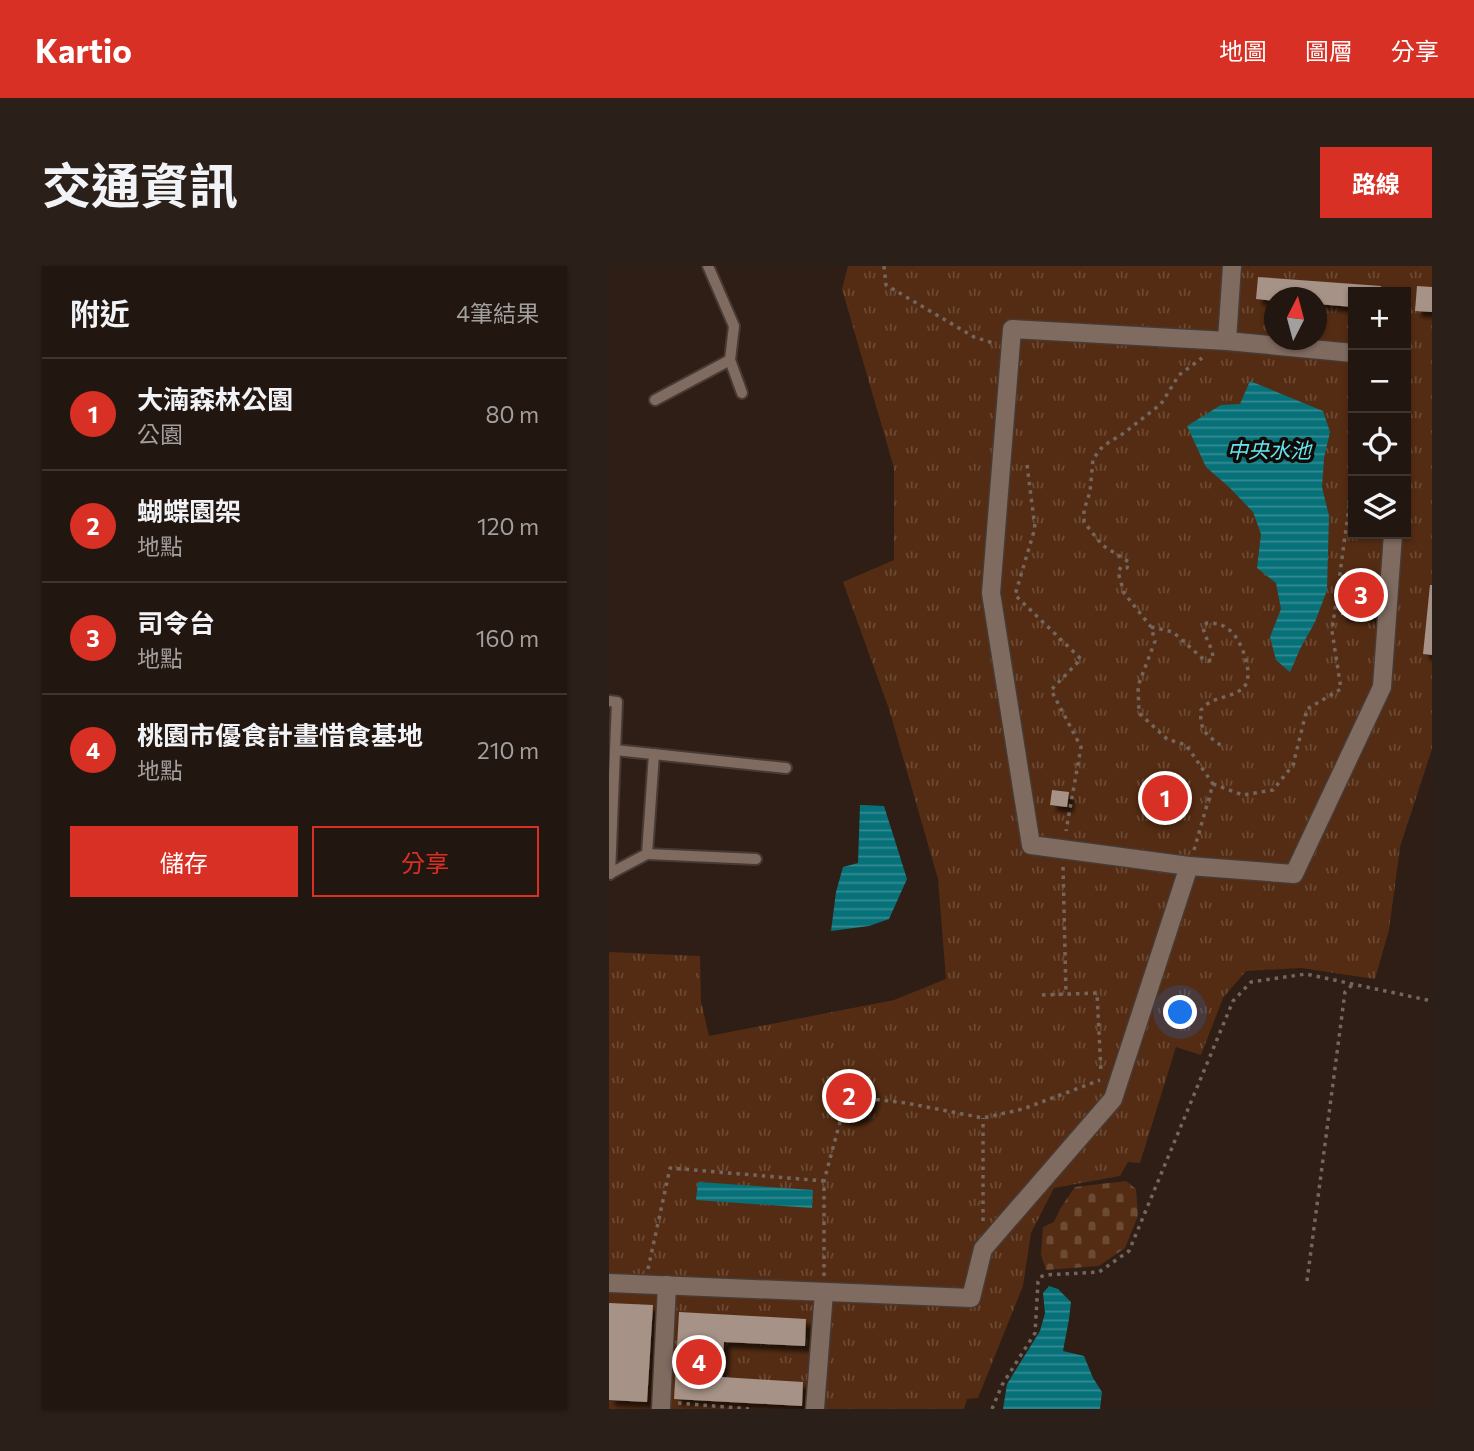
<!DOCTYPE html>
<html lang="zh-TW">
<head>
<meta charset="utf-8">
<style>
	:root { --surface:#221610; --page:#2a1f19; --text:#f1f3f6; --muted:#a29f9f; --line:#3f3530; --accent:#d93025 }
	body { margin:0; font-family:Commissioner,"Noto Sans TC",sans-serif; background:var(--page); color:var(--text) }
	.controls { position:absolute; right:21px; top:21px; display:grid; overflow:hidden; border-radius:0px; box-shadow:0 2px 5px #0004 }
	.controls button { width:63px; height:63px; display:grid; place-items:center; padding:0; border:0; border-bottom:2px solid var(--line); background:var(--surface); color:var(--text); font:35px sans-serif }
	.compass { position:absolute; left:655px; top:21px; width:63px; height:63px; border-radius:50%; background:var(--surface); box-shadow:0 2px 5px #0004; rotate:6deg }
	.you { position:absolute; left:572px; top:747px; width:24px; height:24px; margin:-18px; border:5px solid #fff; border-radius:50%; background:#1a73e8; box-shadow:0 0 0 10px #1a73e833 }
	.badge { display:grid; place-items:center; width:46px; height:46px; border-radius:50%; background:var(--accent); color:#fff; font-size:23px; font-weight:700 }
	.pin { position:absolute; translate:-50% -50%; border:4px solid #fff; box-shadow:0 2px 7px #0006 }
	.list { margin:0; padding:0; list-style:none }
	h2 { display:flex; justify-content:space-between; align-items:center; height:91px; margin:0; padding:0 28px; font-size:30px }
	h2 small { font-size:23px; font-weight:400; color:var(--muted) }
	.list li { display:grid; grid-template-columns:46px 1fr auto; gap:21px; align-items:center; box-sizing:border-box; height:112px; padding:0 28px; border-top:2px solid var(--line) }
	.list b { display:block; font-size:26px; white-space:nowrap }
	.list p { margin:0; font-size:23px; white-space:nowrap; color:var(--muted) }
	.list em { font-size:23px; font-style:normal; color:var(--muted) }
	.actions { display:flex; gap:14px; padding:21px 28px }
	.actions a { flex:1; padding:16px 0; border:2px solid var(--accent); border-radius:0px; text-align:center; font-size:24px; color:var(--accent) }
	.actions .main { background:var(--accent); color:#fff }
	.icon { flex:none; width:38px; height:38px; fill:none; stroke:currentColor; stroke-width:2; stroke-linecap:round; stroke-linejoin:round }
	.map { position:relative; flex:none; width:823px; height:1143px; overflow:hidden; border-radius:0px }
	header { display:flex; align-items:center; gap:42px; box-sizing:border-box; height:98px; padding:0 35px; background:var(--accent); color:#fff }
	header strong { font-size:33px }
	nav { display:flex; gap:38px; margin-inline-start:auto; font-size:24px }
	.intro { display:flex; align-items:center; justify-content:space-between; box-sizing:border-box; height:168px; padding:0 42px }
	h1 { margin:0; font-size:49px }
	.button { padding:18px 32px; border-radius:0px; background:var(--accent); color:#fff; font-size:24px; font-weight:700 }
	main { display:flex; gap:42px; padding:0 42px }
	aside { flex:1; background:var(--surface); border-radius:0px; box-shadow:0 2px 5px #0004 }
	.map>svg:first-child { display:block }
</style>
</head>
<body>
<header>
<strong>Kartio</strong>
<nav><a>地圖</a><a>圖層</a><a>分享</a></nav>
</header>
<div class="intro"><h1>交通資訊</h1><a class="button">路線</a></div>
<main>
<aside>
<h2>附近<small>4筆結果</small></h2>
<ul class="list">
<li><span class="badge">1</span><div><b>大湳森林公園</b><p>公園</p></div><em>80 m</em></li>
<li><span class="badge">2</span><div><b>蝴蝶園架</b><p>地點</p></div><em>120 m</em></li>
<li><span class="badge">3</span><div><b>司令台</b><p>地點</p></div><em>160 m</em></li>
<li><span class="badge">4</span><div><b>桃園市優食計畫惜食基地</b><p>地點</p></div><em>210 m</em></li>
</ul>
<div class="actions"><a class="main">儲存</a><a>分享</a></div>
</aside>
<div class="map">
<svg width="823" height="1143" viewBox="0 0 823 1143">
	<defs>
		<pattern id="cemetery-stones" width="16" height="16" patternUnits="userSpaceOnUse" patternTransform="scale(1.75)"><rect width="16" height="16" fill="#542c13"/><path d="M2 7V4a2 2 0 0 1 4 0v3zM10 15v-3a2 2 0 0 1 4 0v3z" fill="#6c4a34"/></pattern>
		<pattern id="park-tufts" width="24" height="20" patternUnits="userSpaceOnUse" patternTransform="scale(1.75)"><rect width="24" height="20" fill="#542c13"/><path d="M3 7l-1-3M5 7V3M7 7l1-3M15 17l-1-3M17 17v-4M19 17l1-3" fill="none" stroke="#6c4a34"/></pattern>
		<pattern id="water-rules" width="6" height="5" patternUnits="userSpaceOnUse" patternTransform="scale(1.75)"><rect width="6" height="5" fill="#077179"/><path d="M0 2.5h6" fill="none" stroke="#378b91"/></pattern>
		<filter id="shadow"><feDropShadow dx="6" dy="6" stdDeviation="2" flood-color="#0009"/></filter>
	</defs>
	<rect width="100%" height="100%" fill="#2e1e15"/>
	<path fill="url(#cemetery-stones)" d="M517,915l10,8 2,27 -13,32 -26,18 -53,4 -5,-15 2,-28 11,-5 6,-13 15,-22z"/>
	<path fill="url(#park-tufts)" fill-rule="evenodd" d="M239,0h584v483l-32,98 -11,83 -14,49 -74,-11 -55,3 -23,27 -22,57 -25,-8 -36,116 -12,-1 -8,14 -66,12 -23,45 -8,53 -45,112 -11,1 -3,10h-355v-457l91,4 1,45 8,35 185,-36 52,-21 -8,-100 -49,-170 -46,-127 51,-22v-92l-52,-179zM744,26h53v242h-53zM666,32h42v42h-42z"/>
	<g fill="url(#water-rules)">
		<path d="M641,115l73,30 7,21 -6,26 -2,29 7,29 -2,74 -12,32 -15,27 -10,23 -14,-12 -6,-23 11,-28 -5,-26 -19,-15 4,-34 -8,-22 -24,-25 -23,-20 -19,-41 34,-21 19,-1z"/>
		<path d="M251,539l24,1 23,73 -18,40 -20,7 -38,5 5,-39 7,-25 15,-4z"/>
		<path d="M89,916l115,8 -1,18 -116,-8z"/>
		<path d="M440,1020l9,3 13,13 -2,17 -6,32 21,5 9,22 9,14 -2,17h-97l4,-25 33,-53 5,-18 -2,-20z"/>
	</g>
	<g fill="#a69286" filter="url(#shadow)">
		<path d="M649,11l123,9v6h-28v15l-36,-3v-6h-42v3l-19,-2z"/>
		<path d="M808,20l15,1v25l-17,-1z"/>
		<path d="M737,306l34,4 -4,42 -35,-3z"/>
		<path d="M821,319h2v70l-9,-1z"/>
		<path d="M443,524l17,2 -2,15 -17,-2z"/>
		<circle cx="240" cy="830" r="24"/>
		<path d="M0,1037l44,2 -6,97 -38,-2z"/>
		<path d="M70,1046l127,7 -1,27 -81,-4 -2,35 81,5 -1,24 -128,-7z"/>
	</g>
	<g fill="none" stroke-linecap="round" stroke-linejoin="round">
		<g stroke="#473a34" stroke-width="14">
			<g id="lane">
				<path d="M121,94l12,33"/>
				<path d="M46,134l75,-40 4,-34 -26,-60"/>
				<path d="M0,435l8,1 -7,172"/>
				<path d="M6,484l171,18"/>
				<path d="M38,588l109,5"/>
				<path d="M0,608l38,-20 7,-100"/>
			</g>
		</g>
		<g stroke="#473a34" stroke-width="21">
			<g id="street">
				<path d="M618,75l5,-75"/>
				<path d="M744,87l-126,-12 -215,-12 -21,264 40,252 158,21 105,8 88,-187 11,-153"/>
				<path d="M0,1017l362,15 12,-49 130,-150 76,-233"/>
				<path d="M52,1143l6,-124"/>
				<path d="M206,1143l9,-117"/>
			</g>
		</g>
		<g stroke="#74665e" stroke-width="3.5" stroke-dasharray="3.5 5" stroke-linecap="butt">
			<path d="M275,0l2,19 88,52 19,6"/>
			<path d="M418,199l8,63 -20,67 66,64 -30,31 30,57 -15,84"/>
			<path d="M542,361l22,5 29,26 6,3 5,-2c0,-12 -8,-20 -10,-32l4,-4c8,0 15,1 21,6 13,8 27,46 16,58 -10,10 -24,9 -35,16 -3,1 -6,5 -8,7 -2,23 7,25 23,38"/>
			<path d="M604,518l30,11 30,-5 20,-25 14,-56 34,-20 -9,-58 21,-153"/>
			<path d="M585,584l19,-66 -27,-39 -19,-6 -28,-26 -1,-27 17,-45 -4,-14 -27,-34 -6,-21 3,-5 6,1 2,-6 -27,-17 -18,-23v-12l6,-18 3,-33 10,-13 21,-13 37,-29 18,-29 23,-17"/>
			<path d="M454,601l3,127"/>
			<path d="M433,729l55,-2 4,79"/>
			<path d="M374,955v-103"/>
			<path d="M39,1003l22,-101 154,13"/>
			<path d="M215,1010v-95l23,-85 59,7 77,15 40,-9 77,-29"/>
			<path d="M698,1015l38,-289 8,-8"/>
			<path d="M69,1137l71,6"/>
			<path d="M383,1143l10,-24 33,-52 3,-51 2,-5 5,-2 54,-3 30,-21 104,-250 18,-19 55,-8 126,27"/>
		</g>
		<use href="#lane" stroke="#7f6b60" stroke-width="10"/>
		<use href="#street" stroke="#7f6b60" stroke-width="18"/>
	</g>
	<g text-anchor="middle" stroke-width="7" stroke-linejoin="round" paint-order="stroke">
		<g font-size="21" font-style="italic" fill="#65e5f1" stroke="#110a06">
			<text x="660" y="192">中央水池</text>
		</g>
	</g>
</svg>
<div class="controls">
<button>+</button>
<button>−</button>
<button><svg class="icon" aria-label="locate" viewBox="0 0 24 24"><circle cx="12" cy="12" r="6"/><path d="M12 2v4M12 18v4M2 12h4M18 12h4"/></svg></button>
<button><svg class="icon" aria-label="layers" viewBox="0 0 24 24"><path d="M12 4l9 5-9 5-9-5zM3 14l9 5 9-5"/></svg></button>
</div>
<svg class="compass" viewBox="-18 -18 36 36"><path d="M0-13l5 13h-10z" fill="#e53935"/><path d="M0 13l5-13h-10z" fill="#a29f9f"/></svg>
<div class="you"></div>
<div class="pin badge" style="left:556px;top:532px">1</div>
<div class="pin badge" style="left:240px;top:830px">2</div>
<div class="pin badge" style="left:752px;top:329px">3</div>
<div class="pin badge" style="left:90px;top:1096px">4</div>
</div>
</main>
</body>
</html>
